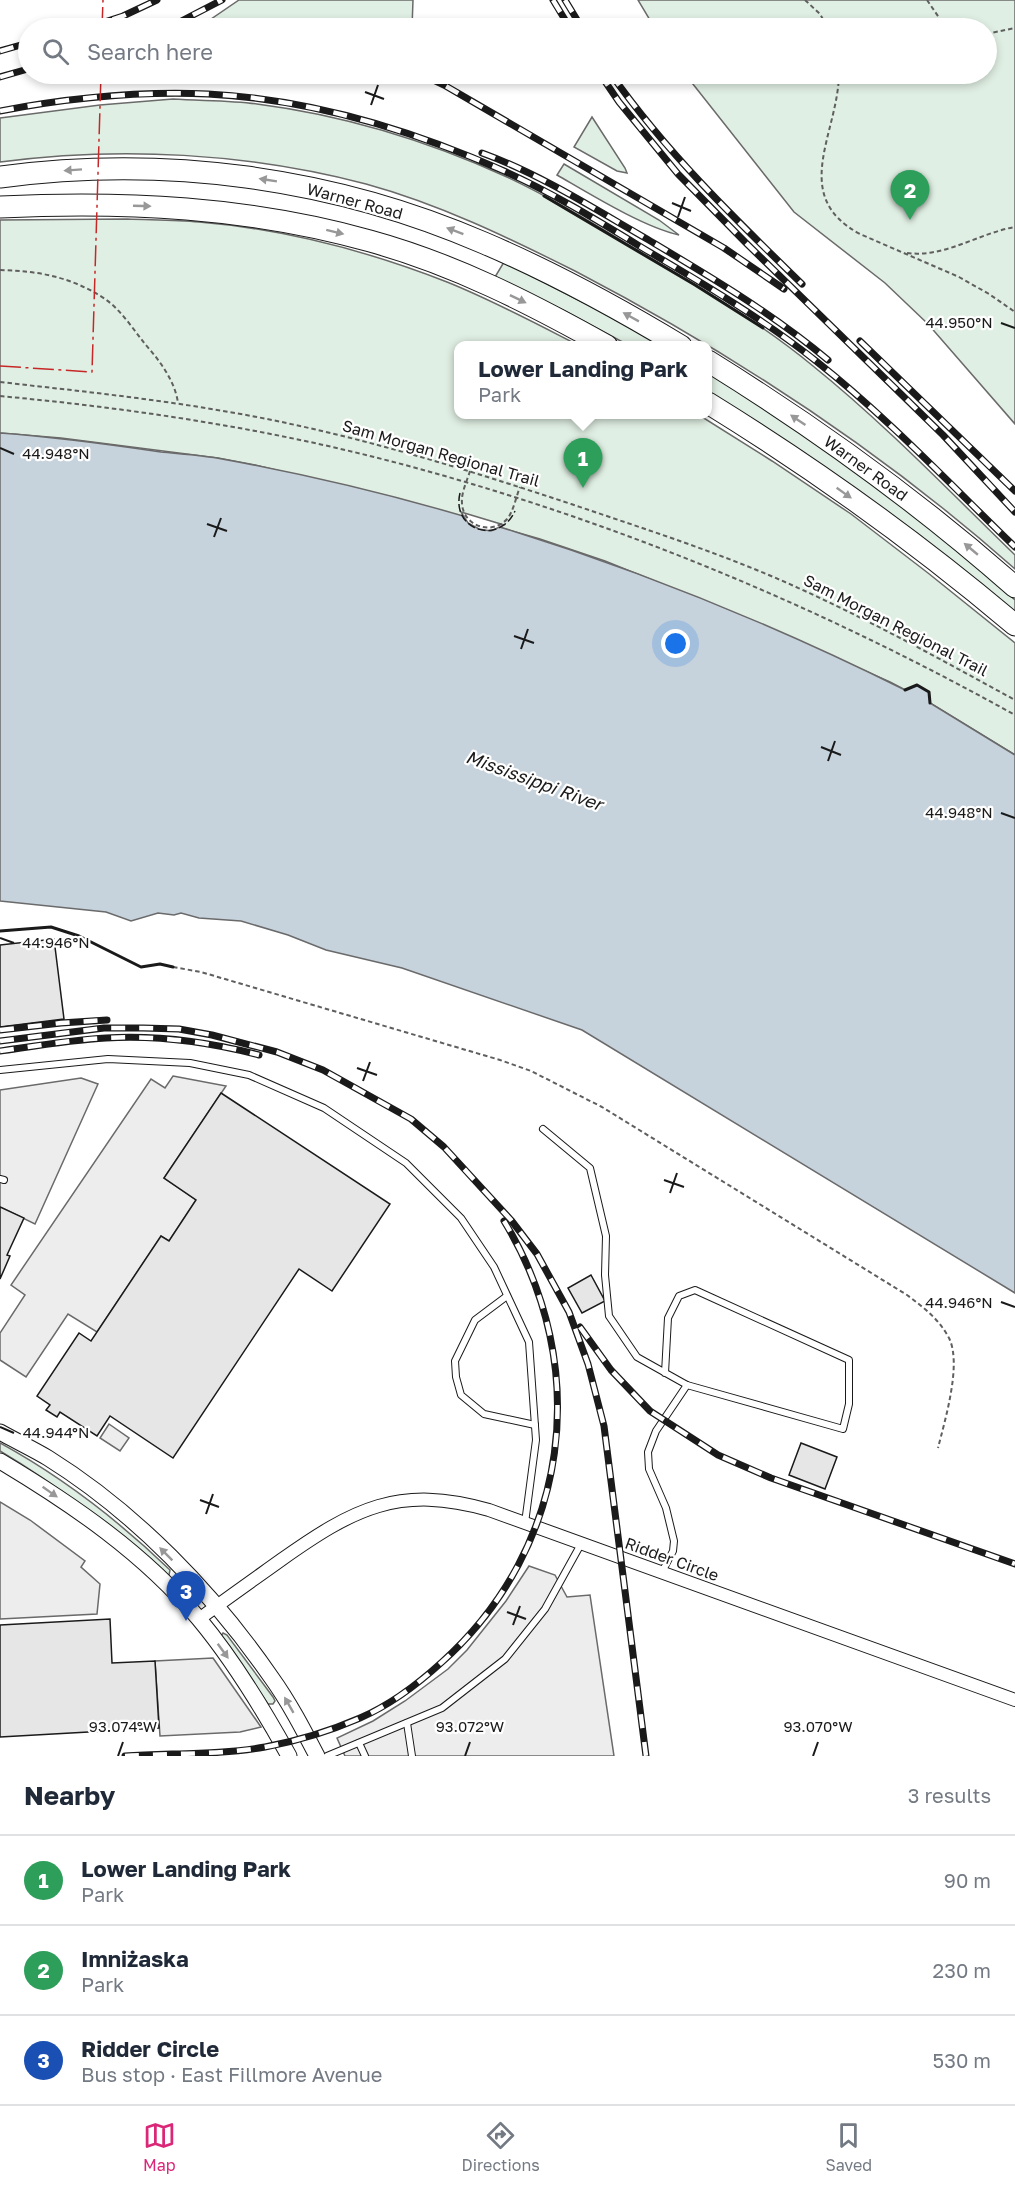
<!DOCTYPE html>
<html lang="en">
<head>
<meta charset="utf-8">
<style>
	:root { --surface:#fff; --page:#f6f6f7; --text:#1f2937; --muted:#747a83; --line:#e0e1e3; --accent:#db2777 }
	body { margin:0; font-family:"Golos Text",sans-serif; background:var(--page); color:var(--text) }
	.you { position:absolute; left:676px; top:644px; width:21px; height:21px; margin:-15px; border:4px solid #fff; border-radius:50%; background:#1a73e8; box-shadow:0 0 0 9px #1a73e833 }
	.badge { display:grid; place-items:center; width:39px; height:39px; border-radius:50%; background:var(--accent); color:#fff; font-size:20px; font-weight:700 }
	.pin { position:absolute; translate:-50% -50px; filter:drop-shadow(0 2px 3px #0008) }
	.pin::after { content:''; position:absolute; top:32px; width:21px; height:18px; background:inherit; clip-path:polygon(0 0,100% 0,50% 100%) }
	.popup { position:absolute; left:454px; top:341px; width:258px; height:78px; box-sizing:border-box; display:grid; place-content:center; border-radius:12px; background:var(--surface); filter:drop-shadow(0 2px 4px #0005); font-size:20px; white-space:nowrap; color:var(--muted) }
	.popup b { font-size:22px; color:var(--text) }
	.popup::after { content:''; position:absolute; left:50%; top:100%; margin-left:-12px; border:12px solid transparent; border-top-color:var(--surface) }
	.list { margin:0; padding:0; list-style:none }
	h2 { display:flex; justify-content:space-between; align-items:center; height:78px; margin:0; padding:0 24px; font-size:26px }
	h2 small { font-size:20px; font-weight:400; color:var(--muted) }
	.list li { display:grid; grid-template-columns:39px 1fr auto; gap:18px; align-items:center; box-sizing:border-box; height:90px; padding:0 24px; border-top:2px solid var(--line) }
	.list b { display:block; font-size:22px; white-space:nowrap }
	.list p { margin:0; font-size:20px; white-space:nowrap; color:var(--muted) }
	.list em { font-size:20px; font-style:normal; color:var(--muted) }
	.icon { flex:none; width:33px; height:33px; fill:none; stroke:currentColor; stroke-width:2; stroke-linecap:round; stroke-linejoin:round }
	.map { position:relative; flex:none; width:1015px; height:1756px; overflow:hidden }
	.search { position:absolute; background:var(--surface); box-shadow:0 3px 9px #0003; left:18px; right:18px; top:18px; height:66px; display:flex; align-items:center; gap:15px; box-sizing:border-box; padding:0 21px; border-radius:33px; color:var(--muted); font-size:22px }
	.sheet { height:348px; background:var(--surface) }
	nav { display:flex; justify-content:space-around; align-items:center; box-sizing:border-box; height:84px; border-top:2px solid var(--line); background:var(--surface); font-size:16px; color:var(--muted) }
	nav a { display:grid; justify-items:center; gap:3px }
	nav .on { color:var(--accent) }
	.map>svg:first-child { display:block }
</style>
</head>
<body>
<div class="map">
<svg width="1015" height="1756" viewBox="0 0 1015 1756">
	<rect width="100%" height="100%" fill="#fff"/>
	<g fill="#e0efe3" stroke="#6a6a6a" stroke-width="1.5">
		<path d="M239,0h174l-1,28h-214z"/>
		<path d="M638,0h377v424l-87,-100 -43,-41 -91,-71 -109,-138h301v-46h-334l-3,-6 1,-2z"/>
		<path d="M173,99c28,2 56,1 84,5 86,11 171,37 250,73 49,23 95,52 142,80 57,34 113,67 164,109 72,58 136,125 202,189v14c-133,-118 -283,-216 -440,-298 -68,-34 -136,-67 -209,-87 -119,-31 -245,-38 -366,-22v-44l100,-13z"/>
		<path d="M592,117l33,51 2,5 -10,-2 -43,-24z"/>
		<path d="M564,164l95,56 20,15c-36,-8 -89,-41 -122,-60z"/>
		<path d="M127,219c24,1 48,1 72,3 85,7 169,29 248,60 45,18 88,41 131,63l-120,1v68l241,1 73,46 79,53 77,59 87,70v112l-85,-52 -40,-21 -151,-67 -134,-54 -65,-22 -126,-36 -159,-38 -37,-7 -157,-20 -61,-5v-213z"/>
		<path d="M504,262l92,47 65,36h-33l-63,-34 -70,-34z"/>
		<path d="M708,373c108,66 212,142 307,227v12l-232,-173 -75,-47z"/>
		<path d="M0,1443c62,34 119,78 170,127l-1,5 -2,1c-53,-46 -106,-89 -167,-125z"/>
		<path d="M223,1633l4,2 46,62 2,4 -2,3h-5l-47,-68z"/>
	</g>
	<g fill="#ededed" stroke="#6a6a6a" stroke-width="1.5">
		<path d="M173,1076l53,10 -62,92 32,22 -27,41 -8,-5 -64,96 -29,-18 -42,63 -26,-17v-27l25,-38 -14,-10 140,-206 14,9z"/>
		<path d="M81,1078l17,6 -63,140 -35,-17v-117z"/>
		<path d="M109,1424l20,14 -9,13 -20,-13z"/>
		<path d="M0,1502l30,18 55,41 -4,6 19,17 -3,30 -97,5z"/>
		<path d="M529,1566l26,9 12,22 23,-2 24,161h-269l-8,-18 36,-17 32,-20 43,-32 19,-19 39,-49z"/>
		<path d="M213,1658l48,69 -21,5 -80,4 -5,-75z"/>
	</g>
	<path fill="#c6d2dc" stroke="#6a6a6a" stroke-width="1.5" d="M0,433c54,4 107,11 161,19 20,2 41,3 61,7 237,43 468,124 683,231l12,-5 12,7 1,11 85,52v538l-433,-263 -180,-62 -76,-18 -38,-15 -47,-14 -42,-3 -18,-5 -7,2 -16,-2 -27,8 -25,-9 -106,-11z"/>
	<path fill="#fff" stroke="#6a6a6a" stroke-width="1.5" d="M461,512l43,13 -13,6 -12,-2 -11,-6z"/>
	<g fill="#e6e6e6" stroke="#1a1a1a" stroke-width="1.5">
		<path d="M54,939l10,80 -64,8v-82z"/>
		<path d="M221,1093l169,111 -58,87 -33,-22 -126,189 -63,-42 -13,20 -37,-24 -3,5 -11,-7 4,-5 -13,-9 42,-63 12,8 70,-105 8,5 27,-41 -32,-22z"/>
		<path d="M0,1207l24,11 -17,37 3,1 -10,23z"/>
		<path d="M591,1275l14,26 -23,12 -14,-25z"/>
		<path d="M801,1443l36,14 -12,32 -36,-14z"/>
		<path d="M110,1619l2,44 43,-2 4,67 -159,9v-112z"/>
	</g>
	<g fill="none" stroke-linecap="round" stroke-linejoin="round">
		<g stroke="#1a1a1a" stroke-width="8">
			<g id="service">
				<path d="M0,1070l108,-11 82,4 59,12 75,33 82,55 55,55 33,49 35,75 7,98 -11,83"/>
				<path d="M543,1129l47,39 16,68 -1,39 4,41 28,41 50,28 156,44 6,-25v-44l-154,-70 -16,6 -11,22 -3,55"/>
				<path d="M0,1179l4,1"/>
				<path d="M507,1296l-32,24 -20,41 1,16 5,18 23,19 51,11"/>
				<path d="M662,1572l11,-21 1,-10 -8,-33 -17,-39 -1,-17 8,-21 31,-46"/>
				<path d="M407,1723l5,33"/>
				<path d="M359,1743l6,13"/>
				<path d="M327,1756l115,-48 63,-49 40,-50 36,-65"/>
			</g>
		</g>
		<g stroke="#1a1a1a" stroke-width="14">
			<path id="minor" d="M199,1619c27,-20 54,-39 82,-59 72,-51 118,-76 208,-50l526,190"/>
		</g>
		<g stroke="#1a1a1a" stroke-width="17">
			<g id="tertiary">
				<path d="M0,1432c16,9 33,17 48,26 88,55 165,135 223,219 18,25 32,52 46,79"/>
				<path d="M0,1461c72,43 145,93 199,158 35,42 64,90 90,137"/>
			</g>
		</g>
		<g stroke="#1a1a1a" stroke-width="23">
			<g id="trunk">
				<path d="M0,177c164,-22 332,0 484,66 68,29 134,65 197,103"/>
				<path d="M0,207c125,-6 249,0 370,34 84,23 162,63 237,105"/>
				<path d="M708,361c108,67 212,142 307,226"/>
				<path d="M708,403c107,66 210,140 307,222"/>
			</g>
		</g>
		<g stroke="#5f5f5f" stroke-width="2" stroke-dasharray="4.5 3" stroke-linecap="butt">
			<path d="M805,0l15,14 8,14"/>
			<path d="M927,0l13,19 13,9"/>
			<path d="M986,34l29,-6"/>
			<path d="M839,74c-1,60 -50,122 21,160l99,43 30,17 26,18"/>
			<path d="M907,253c38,5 72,-20 108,-26"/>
			<path d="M0,270c39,1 72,7 105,29 16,11 28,30 40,45 15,17 30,37 33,59"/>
			<path d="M0,382c79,9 157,17 235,31 119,21 234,57 348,95 68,23 136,45 202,74 79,35 155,77 230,118"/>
			<path d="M0,396c128,12 257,31 382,63 222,57 433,145 633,256"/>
			<path d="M470,471c-3,10 -9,22 -8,32 1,24 31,33 46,15 6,-9 8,-21 12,-31"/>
			<path d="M173,967l28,5 299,88 31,11 71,36 305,188c16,12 32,24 42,43 13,26 -4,82 -11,110"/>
		</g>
		<use href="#service" stroke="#fff" stroke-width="6"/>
		<use href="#minor" stroke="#fff" stroke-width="12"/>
		<use href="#tertiary" stroke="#fff" stroke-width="15"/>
		<use href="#trunk" stroke="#fff" stroke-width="21"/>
		<g stroke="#1a1a1a" stroke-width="7">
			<g id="rail">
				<path d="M553,0l17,28"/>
				<path d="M565,0l17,28"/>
				<path d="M86,28l37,-12 34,-16"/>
				<path d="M168,28l54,-28"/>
				<path d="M0,51l28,-8"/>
				<path d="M421,74l23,11 280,163 60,41"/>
				<path d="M600,74l19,28 59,72 68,69 197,192 72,77"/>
				<path d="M611,74c55,78 123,144 191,210"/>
				<path d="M0,77l28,-8"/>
				<path d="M0,111c68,-13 138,-20 208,-17 101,5 204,36 296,77 49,22 96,51 142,79 58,34 117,69 170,111 71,56 134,123 199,186"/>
				<path d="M482,153c58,21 111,55 165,86 62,37 125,74 181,121"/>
				<path d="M860,341l155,150"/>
				<path d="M0,1030l61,-7 46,-3"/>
				<path d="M0,1041l104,-13h39l36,1 33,6 65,17 46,18 88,49 33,28 67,73 26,34 32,58 19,52 16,62 42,330"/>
				<path d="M0,1051c35,-5 71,-11 106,-13 51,-3 103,4 153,17"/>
				<path d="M580,1327l31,43 39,41 68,44 53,23 244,86"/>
				<path d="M125,1756c46,-3 95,-1 140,-9 32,-6 65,-16 95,-29 30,-13 58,-34 82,-56 128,-115 151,-295 62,-441"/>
			</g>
		</g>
		<use href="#rail" stroke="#fff" stroke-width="4.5" stroke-dasharray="14" stroke-linecap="butt"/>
		<path stroke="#1a1a1a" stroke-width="1.5" stroke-dasharray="8 3" stroke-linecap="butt" d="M460,493c-9,37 39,53 55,18"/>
		<g stroke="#1a1a1a" stroke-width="3">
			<path d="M544,196l151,89 68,43"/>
			<path d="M905,690l12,-5 12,7 1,11"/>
			<path d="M0,931l51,-4 28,9 62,31 19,-3 13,3"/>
		</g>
		<g stroke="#c62828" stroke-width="1.5" stroke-dasharray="21 4.5 3 4.5" stroke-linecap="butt">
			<path d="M102,28l1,-28"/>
			<path d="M0,366l92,6 9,-298"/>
		</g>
	</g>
	<defs><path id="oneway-solid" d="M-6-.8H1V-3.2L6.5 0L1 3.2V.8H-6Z" transform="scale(1.5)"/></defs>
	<g fill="#989898">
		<use href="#oneway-solid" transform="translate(73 170) rotate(176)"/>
		<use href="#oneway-solid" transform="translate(268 180) rotate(-171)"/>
		<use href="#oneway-solid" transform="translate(142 206) rotate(2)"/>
		<use href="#oneway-solid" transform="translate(455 231) rotate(-159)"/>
		<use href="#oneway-solid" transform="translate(335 232) rotate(14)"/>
		<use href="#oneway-solid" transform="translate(518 299) rotate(26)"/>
		<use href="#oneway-solid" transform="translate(631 317) rotate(-151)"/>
		<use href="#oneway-solid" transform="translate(798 420) rotate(-146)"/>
		<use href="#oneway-solid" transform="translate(844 493) rotate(35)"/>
		<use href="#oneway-solid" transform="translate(971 549) rotate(-140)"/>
		<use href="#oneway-solid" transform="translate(50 1492) rotate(35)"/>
		<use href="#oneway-solid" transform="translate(166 1554) rotate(-135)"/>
		<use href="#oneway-solid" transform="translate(223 1651) rotate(54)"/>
		<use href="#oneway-solid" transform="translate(289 1705) rotate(-120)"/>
	</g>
	<path fill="none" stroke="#1a1a1a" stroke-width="2" d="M365,92l19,7M371,105l7,-20M672,203l19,8M678,217l7,-20M1001,323l14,5M0,448l14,6M207,524l20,7M214,537l7,-19M514,636l20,7M521,649l7,-20M821,747l20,8M828,761l7,-20M1001,813l14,5M0,938l14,5M357,1068l20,7M363,1081l7,-19M664,1180l20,7M670,1193l7,-20M1001,1302l14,5M0,1427l14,6M200,1500l19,7M206,1514l7,-20M507,1612l19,7M513,1625l7,-19M118,1756l5,-14M465,1756l5,-14M813,1756l5,-14"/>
	<g text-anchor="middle" stroke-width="4.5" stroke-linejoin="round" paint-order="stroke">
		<g font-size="16" fill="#1a1a1a" stroke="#fff">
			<text transform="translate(355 201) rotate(15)" y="6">Warner Road</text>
			<text transform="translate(441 453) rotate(16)" y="6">Sam Morgan Regional Trail</text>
			<text transform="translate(866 468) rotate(36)" y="6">Warner Road</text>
			<text transform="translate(896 625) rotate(27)" y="6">Sam Morgan Regional Trail</text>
			<text transform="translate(672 1559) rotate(20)" y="6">Ridder Circle</text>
		</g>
		<g font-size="18" font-style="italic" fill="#1a1a1a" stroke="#fff">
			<text transform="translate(534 781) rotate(20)" y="6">Mississippi River</text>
		</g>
	</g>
	<g font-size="15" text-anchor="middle" fill="#1a1a1a" stroke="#fff" stroke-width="4.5" stroke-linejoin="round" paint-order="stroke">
		<text x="959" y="328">44.950°N</text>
		<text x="56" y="459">44.948°N</text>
		<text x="959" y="818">44.948°N</text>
		<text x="56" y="948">44.946°N</text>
		<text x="959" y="1308">44.946°N</text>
		<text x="56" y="1438">44.944°N</text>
		<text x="123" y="1732">93.074°W</text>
		<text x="470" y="1732">93.072°W</text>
		<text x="818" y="1732">93.070°W</text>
	</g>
</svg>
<div class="you"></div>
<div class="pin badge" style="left:583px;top:488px;background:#2e9e5b">1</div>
<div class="popup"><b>Lower Landing Park</b>Park</div>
<div class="pin badge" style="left:910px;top:220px;background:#2e9e5b">2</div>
<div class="pin badge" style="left:186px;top:1621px;background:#1a4fb4">3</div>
<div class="search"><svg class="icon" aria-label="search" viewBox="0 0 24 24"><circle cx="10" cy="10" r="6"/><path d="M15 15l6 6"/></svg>Search here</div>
</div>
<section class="sheet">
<h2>Nearby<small>3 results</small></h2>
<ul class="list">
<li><span class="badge" style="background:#2e9e5b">1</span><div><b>Lower Landing Park</b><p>Park</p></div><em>90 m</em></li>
<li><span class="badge" style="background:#2e9e5b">2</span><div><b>Imniżaska</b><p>Park</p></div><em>230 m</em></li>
<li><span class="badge" style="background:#1a4fb4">3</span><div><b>Ridder Circle</b><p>Bus stop · East Fillmore Avenue</p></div><em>530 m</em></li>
</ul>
</section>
<nav>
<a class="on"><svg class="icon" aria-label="map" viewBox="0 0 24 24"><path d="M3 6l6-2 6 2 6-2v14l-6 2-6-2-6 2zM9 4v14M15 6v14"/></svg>Map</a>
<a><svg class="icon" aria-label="directions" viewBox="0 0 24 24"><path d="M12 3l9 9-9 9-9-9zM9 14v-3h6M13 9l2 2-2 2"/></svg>Directions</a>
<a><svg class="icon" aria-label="saved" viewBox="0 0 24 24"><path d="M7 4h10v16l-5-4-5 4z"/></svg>Saved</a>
</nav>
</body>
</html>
